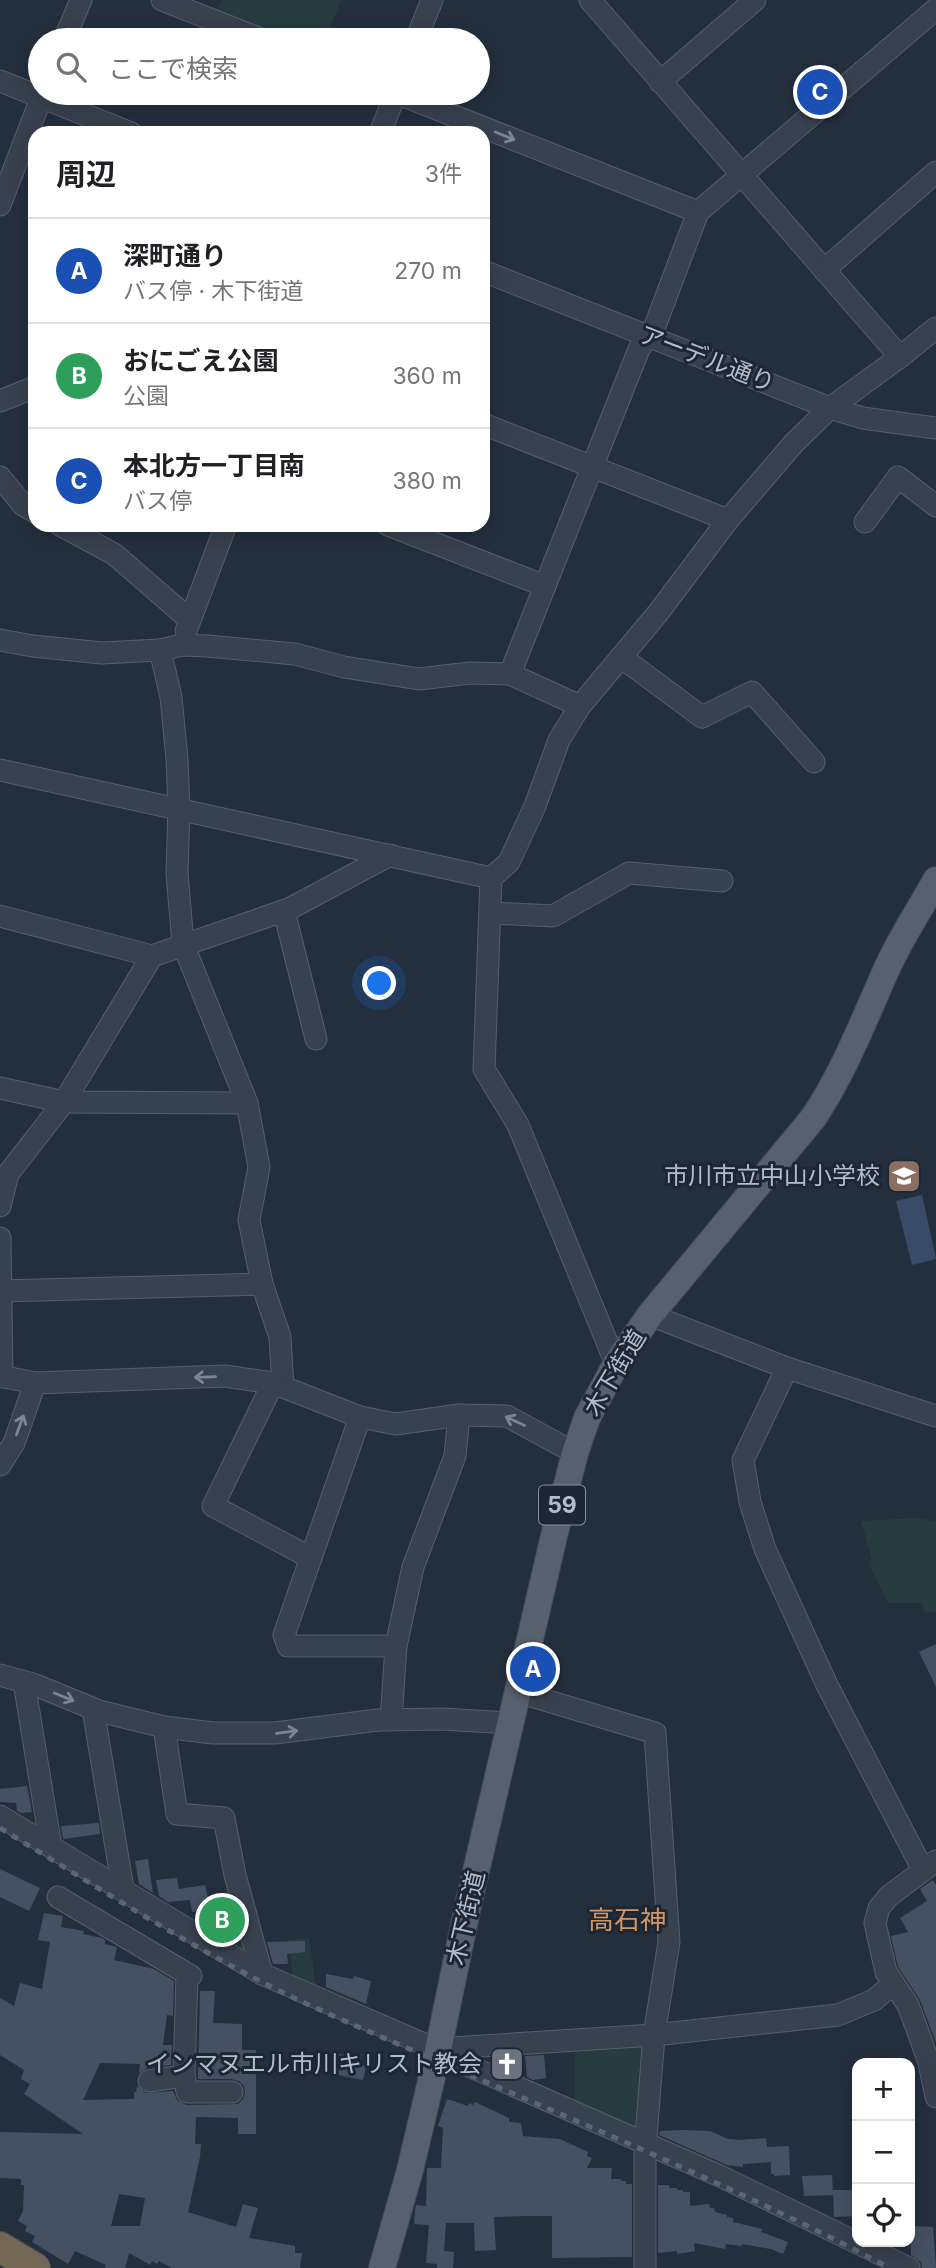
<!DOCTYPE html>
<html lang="ja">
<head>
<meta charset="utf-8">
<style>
	:root { --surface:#fff; --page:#f6f6f6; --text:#202124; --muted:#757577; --line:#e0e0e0; --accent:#506383 }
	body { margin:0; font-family:Inter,"Noto Sans JP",sans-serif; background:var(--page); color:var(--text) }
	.controls { position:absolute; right:21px; bottom:21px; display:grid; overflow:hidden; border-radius:14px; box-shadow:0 4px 18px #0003 }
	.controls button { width:63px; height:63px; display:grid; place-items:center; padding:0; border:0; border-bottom:2px solid var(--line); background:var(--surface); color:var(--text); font:35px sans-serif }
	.you { position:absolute; left:380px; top:984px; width:24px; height:24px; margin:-18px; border:5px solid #fff; border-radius:50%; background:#1a73e8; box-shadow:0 0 0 10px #1a73e833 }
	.badge { display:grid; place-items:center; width:46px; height:46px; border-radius:50%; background:var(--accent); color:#fff; font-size:23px; font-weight:700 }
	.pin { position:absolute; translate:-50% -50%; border:4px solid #fff; box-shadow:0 2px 7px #0006 }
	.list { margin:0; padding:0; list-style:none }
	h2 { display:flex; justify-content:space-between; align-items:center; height:91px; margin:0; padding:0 28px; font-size:30px }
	h2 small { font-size:23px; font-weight:400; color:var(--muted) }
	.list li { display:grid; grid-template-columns:46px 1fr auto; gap:21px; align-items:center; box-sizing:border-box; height:105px; padding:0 28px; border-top:2px solid var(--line) }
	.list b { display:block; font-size:26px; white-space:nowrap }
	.list p { margin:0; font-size:23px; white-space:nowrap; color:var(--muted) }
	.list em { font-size:23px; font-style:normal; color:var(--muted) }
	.icon { flex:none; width:38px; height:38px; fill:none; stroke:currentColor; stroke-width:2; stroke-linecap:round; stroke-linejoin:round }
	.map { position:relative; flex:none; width:936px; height:2268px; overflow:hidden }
	.search { position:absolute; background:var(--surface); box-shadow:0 4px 18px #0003; left:28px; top:28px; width:462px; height:77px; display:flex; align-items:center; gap:18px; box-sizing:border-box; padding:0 24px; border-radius:38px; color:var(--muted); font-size:26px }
	.panel { position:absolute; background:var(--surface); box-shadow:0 4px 18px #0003; left:28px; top:126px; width:462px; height:406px; border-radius:21px }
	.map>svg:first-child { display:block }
</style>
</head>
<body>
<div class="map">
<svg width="936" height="2268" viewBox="0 0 936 2268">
	<rect width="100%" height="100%" fill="#242f3e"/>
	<g fill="#263c3f">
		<path d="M221,0h120l-16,40h-50l-60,-24z"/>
		<path d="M915,1518l21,3v91h-11l-4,-9h-33l-20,-41 4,-3 -11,-38z"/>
		<path d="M232,1906l12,41 -5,4 -36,-22 10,-19z"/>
		<path d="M309,1938l8,56 -23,-10 -6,-44z"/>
		<path d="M575,2045l72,1 -9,89 -63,-26z"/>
	</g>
	<path fill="#394c67" d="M922,1195l14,64 -24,6 -16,-64z"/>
	<g fill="#455162" fill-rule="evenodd">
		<path d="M936,1644v43l-17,-35z"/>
		<path d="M27,1786l5,26 -11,1 -4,-2 -1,-8 -16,-1v-13z"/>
		<path d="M99,1823l1,11 -37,5 -2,-13z"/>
		<path d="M148,1859l5,34 -14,-9 -4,-23z"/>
		<path d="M0,1869l40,19 -11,23 -29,-14z"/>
		<path d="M177,1878l2,11 26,-4 3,13 -4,2 2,11 -14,1 -2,-12 -22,2 -9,-6 -3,-16z"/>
		<path d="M933,1880l3,5v158l-16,-43 -22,-33 -7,-31 17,-4 -8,-14 27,-17 -7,-12z"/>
		<path d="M44,1913l19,3 -2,11 23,4 -1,3 19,4 3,2v4l12,3 -3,13 40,9 20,12 -1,35 -6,-1 -4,30h9l-1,20 -24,3 -8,5 1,-9 -40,-1 -17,37 51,-1v-7h2l1,-6 8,7 28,-2 4,9 9,5 52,-1 5,-5 2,-6 -1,-7 -5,-5 -7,-2h-34l2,-88h15l-2,32 29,1v26h14v84h-18v-16l-42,-1 -1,27h6l-1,13 -12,55 48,15 7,-23 15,4 -9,30 46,8v7h7l-2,15h-128l-13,-7 -2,3 -5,-3 -2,4 -21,-12 -4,15h-20l1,-3 -31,-14 -7,13 -36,-22 3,-6 -10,-5 2,-5 -9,-5 5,-10 1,-26h-3v-6l-21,-1v-46l83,2 -59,-40 6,-10 -9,-5 3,-9 -24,-15v-57l14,8 6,-23 22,6 8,-47 -12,-2zM119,2194l26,4 -5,28h-29z"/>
		<path d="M305,1941v11l-18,2 1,10h-15l-6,-22z"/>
		<path d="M326,1974l27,5 1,-3 17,5 -5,23 -40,-17z"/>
		<path d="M339,2054l22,4 -1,7 6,1 -3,14 -29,-6z"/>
		<path d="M544,2055l2,23 -13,2 -6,-3 -2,-21z"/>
		<path d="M447,2099l21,7 1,-3 4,2 2,-3 34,16v4l12,1 2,13 37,3 28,13 -1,4 5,2 -5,10h25l-1,11h10v2h5v3h6v73l-80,1v-42h-29l-29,1 2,33 -21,1 -1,-28h-28l-2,28 10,1 -1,16h-16v-4l-11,-1 3,-38 -15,-1 1,-14 1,-5 10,1 1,-38h14l2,-40 -5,-2z"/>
		<path d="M681,2130l29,1 18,8 11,1 27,-2 1,9 22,-1 1,29 -16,1v-2h-3v-12l-28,2v3l-16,-2 -68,-30 1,-4z"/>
		<path d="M832,2175l1,20 -29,1 -2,-20z"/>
		<path d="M658,2185h11v3h8v2h6v2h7v14l19,-2 1,4h4l1,4 12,3v2l6,1v4l29,7 -1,3 27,10 -5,12 -12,-5 -29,-5v2l-16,-2 -1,5 -31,-6 1,8 -18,3v-3l-19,2z"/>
		<path d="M833,2190h24v26l-23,1z"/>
		<path d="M910,2226l23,1 3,41h-14l-1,-6 -10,-7z"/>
	</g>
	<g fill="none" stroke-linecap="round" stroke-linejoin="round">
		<g stroke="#565f6c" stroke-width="23">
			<g id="minor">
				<path d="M162,0l101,40"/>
				<path d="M590,0l310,357"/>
				<path d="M64,40l17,-40"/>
				<path d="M416,40l16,-40"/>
				<path d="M0,81l131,52"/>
				<path d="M660,82l95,-82"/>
				<path d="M396,93l302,119"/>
				<path d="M380,133l16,-40"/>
				<path d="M0,205l43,-112"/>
				<path d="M824,270l112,-98"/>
				<path d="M483,271l347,137 33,10 73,10"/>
				<path d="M0,401l35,-14"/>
				<path d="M483,424l245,96"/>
				<path d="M0,477l23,28 12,7"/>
				<path d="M865,522l33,-45 38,29"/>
				<path d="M60,525l54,29 75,65"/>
				<path d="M388,525l157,61"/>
				<path d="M186,631l40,-106"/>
				<path d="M0,640l33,6 69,7 58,-3 22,-5 25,1 88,8 49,13 75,12 51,-6 40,1 70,32"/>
				<path d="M160,650l11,47 6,62 2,50 -2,64 6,71 64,159 12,64 -10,53 13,64 18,53 3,50"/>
				<path d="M621,657l81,60 50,-25 62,70"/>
				<path d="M510,674l129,-325 16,-23 43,-114 238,-203"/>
				<path d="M0,770l491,108"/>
				<path d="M284,911l32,128"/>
				<path d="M491,913l62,3 76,-43 93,8"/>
				<path d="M0,916l152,40"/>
				<path d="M0,1088l64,14 183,1"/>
				<path d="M0,1206l8,-32 56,-72 88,-146 137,-47 101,-54"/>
				<path d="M0,1238l2,139"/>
				<path d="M1,1291l261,-7"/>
				<path d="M650,1315l137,53 149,48"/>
				<path d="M616,1364l-98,-239 -34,-56 7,-191 18,-16 26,-56 24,-66 21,-34 78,-93 70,-93 66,-77 36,-35 70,-51 36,-29"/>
				<path d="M787,1368l-44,92 7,42 15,47 62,136 96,185"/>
				<path d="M0,1376l35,7 190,-7 48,7 87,34 36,7 63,-9 48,1 68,37"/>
				<path d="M273,1383l-60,123 98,52"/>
				<path d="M360,1417l-76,218 4,11h108"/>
				<path d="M0,1465l14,-22 21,-60"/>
				<path d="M0,1675l33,9 66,27 65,16 49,6h62l103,-13 64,-1 69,4"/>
				<path d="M24,1682l27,165"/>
				<path d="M518,1692l137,41 14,209 -15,93 -9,115v118"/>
				<path d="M93,1709l30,180"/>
				<path d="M391,1720l5,-74 17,-79 42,-111 4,-41"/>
				<path d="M164,1727l13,87 47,4 11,57 27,99"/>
				<path d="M0,1816l262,158 176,76"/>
				<path d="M936,1861l-47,35 -10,12 -4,15 11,49 22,33 9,24 12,34 7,34"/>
				<path d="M58,1897l133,79"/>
				<path d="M187,1974l-3,102 3,16h45"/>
				<path d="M439,2044l13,4 202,-13 184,-20 36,-15 19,-16"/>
				<path d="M437,2052l283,124 189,92"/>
				<path d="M149,2081l35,-5"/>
			</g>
		</g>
		<g stroke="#414a57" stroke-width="28">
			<path id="major" d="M382,2268l28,-98 26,-110 31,-150 87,-374 21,-83 12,-35 29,-54 34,-49 164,-198c31,-47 51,-100 74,-151 14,-30 32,-57 48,-86"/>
		</g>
		<g stroke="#434c59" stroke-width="32">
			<path id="highway" d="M0,2247l35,21"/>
		</g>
		<use href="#minor" stroke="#38414e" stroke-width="21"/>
		<use href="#major" stroke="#56606e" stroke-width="26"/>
		<use href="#highway" stroke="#746855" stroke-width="30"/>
		<path stroke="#5a6575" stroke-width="5" stroke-dasharray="7 7" stroke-linecap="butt" d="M0,1828c86,52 171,107 260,153 70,36 145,65 217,97 139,60 279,119 413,190"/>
	</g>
	<defs><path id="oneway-shaft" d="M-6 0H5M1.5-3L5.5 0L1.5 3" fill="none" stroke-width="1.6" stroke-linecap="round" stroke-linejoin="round" transform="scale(1.75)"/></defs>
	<g stroke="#7c8592">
		<use href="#oneway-shaft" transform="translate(505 136) rotate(22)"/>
		<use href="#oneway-shaft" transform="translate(205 1377) rotate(178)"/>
		<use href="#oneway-shaft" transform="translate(515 1421) rotate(-155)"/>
		<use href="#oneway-shaft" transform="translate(20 1425) rotate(-70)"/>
		<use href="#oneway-shaft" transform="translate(64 1697) rotate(22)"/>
		<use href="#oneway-shaft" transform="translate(287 1732) rotate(-7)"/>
	</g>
	<defs>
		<g id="school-square" transform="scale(1.75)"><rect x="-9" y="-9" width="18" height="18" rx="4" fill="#8d6e63" stroke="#1d2633"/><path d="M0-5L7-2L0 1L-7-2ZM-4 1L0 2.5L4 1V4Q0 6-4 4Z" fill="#fff"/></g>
		<g id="church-square" transform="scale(1.75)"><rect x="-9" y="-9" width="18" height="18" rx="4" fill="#6b7280" stroke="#1d2633"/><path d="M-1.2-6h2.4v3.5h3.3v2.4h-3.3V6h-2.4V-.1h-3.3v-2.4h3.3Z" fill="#fff"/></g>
	</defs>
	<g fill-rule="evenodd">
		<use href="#school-square" x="904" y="1176"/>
		<use href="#church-square" x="507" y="2064"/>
	</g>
	<g text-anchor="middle" stroke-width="6" stroke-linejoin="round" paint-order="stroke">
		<rect fill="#1d2633" stroke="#878f9c" stroke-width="2" x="539" y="1485.5" width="46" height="39" rx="5"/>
		<g font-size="23" font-weight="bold" fill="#b4bcc9">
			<text x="562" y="1513">59</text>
		</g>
		<g font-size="24" fill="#b4bcc9" stroke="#1d2633">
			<text transform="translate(707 359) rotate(21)" y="8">アーデル通り</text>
			<text transform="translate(615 1373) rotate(-59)" y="8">木下街道</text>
			<text transform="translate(466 1918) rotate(-77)" y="8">木下街道</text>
		</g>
		<g font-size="24" fill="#b4bcc9" stroke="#1d2633" text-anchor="end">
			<text x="880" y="1184">市川市立中山小学校</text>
			<text x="482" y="2072">インマヌエル市川キリスト教会</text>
		</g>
		<g font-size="26" fill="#d59563" stroke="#1d2633">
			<text x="627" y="1929">高石神</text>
		</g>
	</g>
</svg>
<div class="controls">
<button>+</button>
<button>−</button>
<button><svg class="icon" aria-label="locate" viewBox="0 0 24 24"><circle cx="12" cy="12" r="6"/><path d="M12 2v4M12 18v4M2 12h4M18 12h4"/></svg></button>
</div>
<div class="you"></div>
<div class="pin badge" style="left:533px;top:1669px;background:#1a4fb4">A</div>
<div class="pin badge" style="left:222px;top:1920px;background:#2e9e5b">B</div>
<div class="pin badge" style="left:820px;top:92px;background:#1a4fb4">C</div>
<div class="search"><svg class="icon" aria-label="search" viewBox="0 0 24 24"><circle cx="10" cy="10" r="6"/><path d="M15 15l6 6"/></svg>ここで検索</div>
<section class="panel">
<h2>周辺<small>3件</small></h2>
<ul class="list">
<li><span class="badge" style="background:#1a4fb4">A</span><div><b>深町通り</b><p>バス停 · 木下街道</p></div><em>270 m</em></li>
<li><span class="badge" style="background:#2e9e5b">B</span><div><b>おにごえ公園</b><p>公園</p></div><em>360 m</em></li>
<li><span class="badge" style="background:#1a4fb4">C</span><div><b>本北方一丁目南</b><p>バス停</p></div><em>380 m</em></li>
</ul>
</section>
</div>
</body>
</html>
